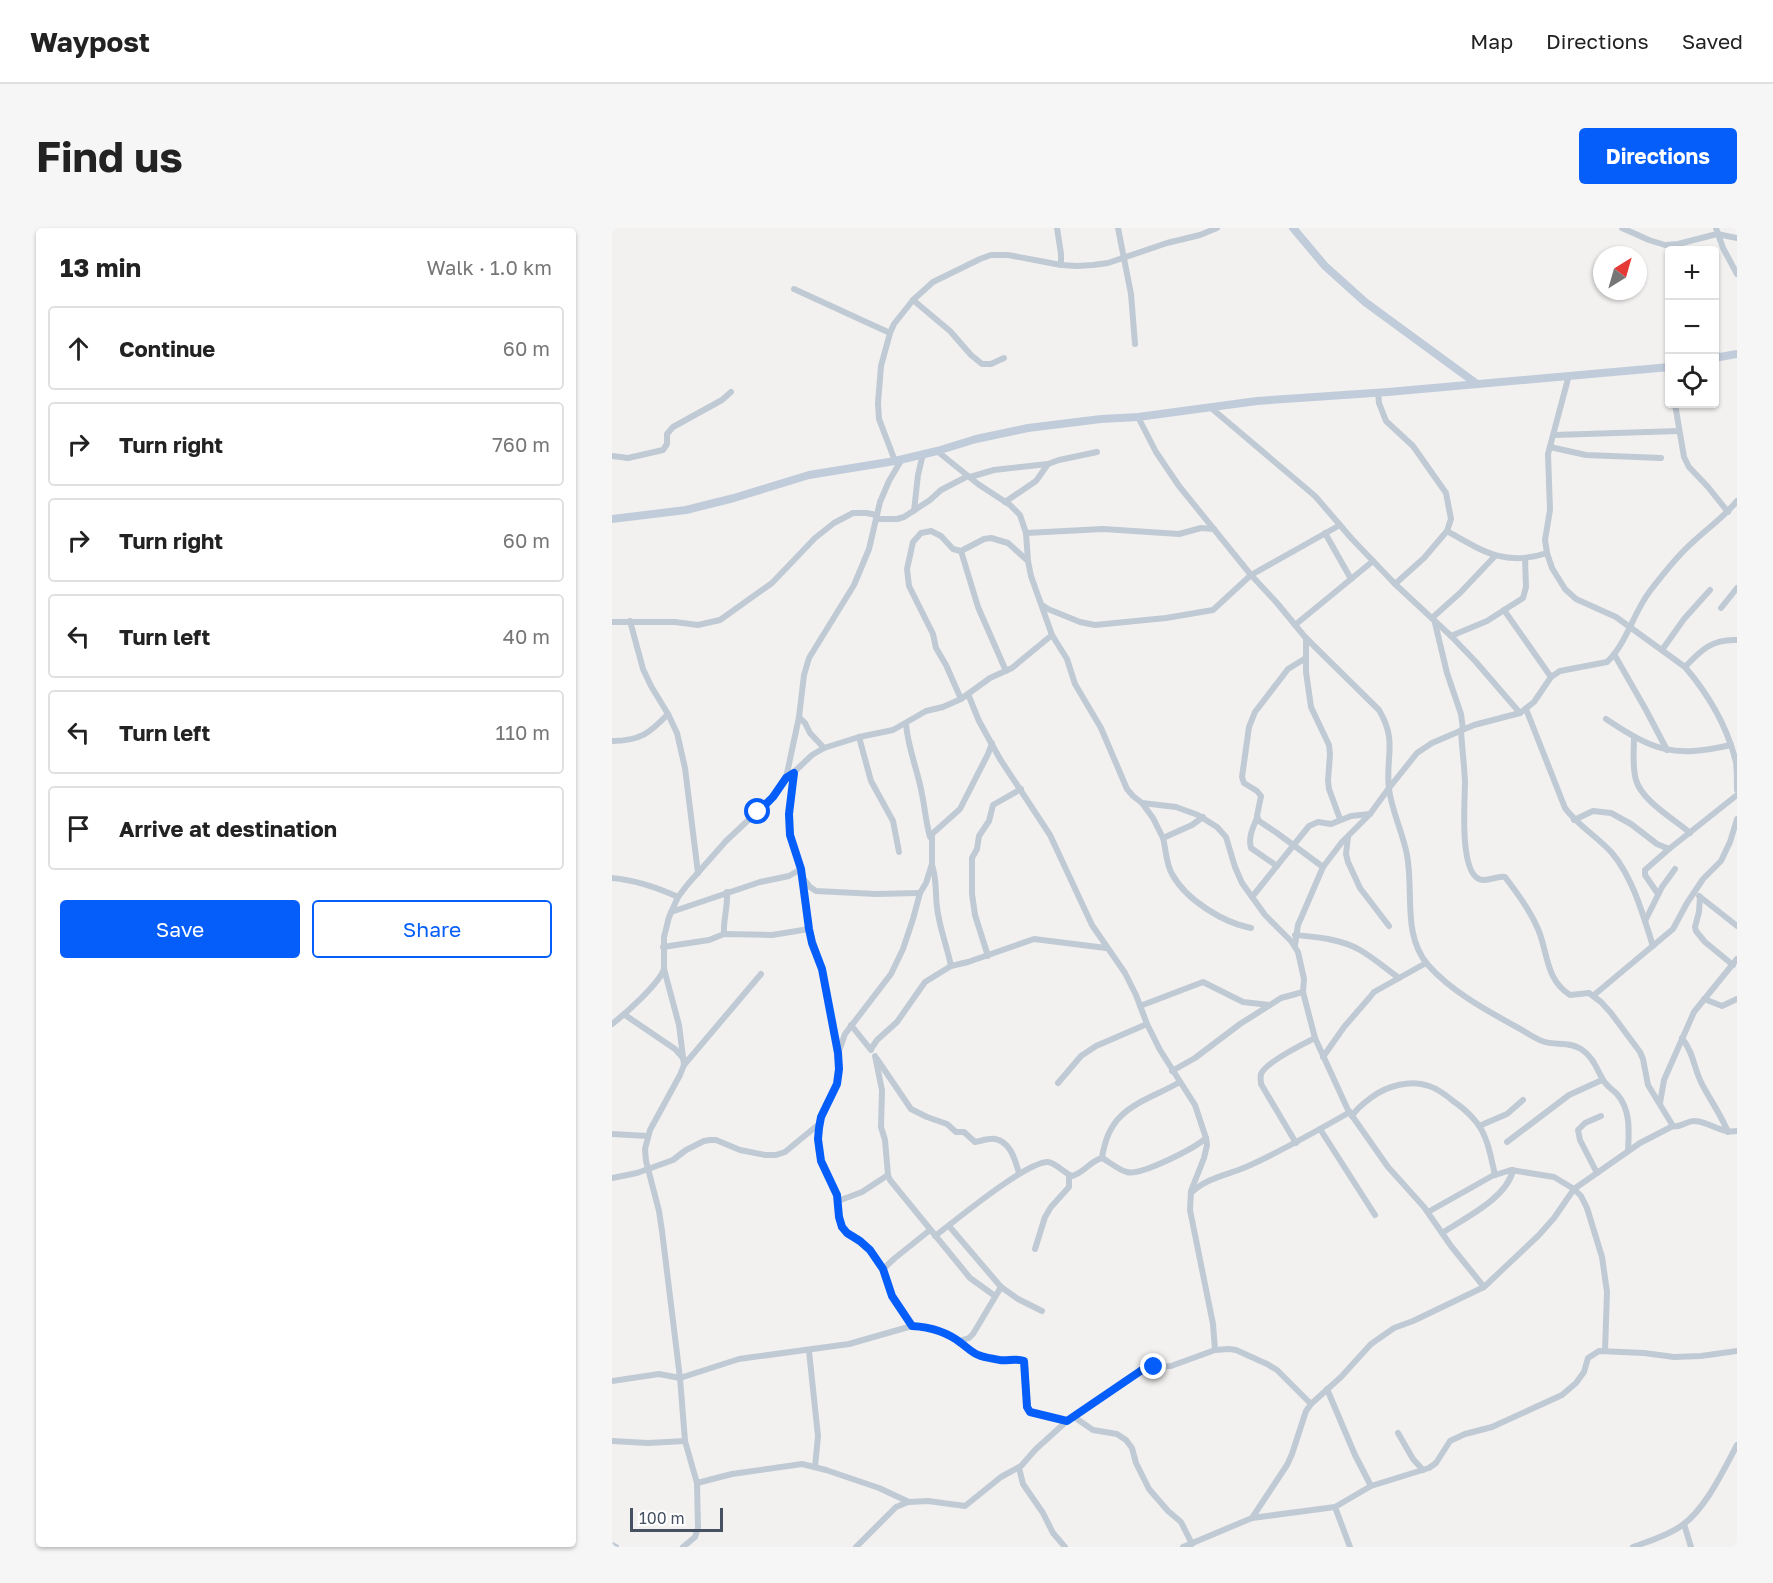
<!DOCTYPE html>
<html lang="en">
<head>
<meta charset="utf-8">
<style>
	:root { --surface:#fff; --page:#f6f6f6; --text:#222; --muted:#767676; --line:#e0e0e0; --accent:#055ef9 }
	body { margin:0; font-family:"Golos Text",sans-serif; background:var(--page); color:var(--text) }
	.controls { position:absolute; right:18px; top:18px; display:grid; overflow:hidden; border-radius:6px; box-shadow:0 2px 4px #0004 }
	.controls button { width:54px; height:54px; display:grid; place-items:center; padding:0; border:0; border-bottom:2px solid var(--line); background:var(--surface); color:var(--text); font:30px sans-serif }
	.compass { position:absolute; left:981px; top:18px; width:54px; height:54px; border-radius:50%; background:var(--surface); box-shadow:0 2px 4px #0004; rotate:37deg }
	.scale { position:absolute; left:18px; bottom:15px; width:93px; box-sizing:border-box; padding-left:6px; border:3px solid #465261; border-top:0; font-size:16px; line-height:21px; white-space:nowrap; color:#465261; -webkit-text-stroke:4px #fff; paint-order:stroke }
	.stop { position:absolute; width:18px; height:18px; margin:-14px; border:4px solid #055ef9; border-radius:50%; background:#fff }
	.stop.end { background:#055ef9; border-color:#fff; box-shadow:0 2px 6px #0008 }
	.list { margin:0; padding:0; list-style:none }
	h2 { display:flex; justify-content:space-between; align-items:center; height:78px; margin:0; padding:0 24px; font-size:26px }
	h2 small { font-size:20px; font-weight:400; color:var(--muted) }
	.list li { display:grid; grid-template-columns:39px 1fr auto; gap:18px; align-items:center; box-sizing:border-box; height:84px; margin:0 12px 12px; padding:0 12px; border:2px solid var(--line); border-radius:6px }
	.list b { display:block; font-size:22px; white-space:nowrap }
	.list em { font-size:20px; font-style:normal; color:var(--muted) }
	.actions { display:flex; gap:12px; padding:18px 24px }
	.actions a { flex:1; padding:14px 0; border:2px solid var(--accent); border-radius:6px; text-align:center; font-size:21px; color:var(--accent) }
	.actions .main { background:var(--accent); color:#fff }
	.icon { flex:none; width:33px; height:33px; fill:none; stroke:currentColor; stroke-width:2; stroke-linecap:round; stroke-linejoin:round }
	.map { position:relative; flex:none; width:1125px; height:1319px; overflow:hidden; border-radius:6px }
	header { display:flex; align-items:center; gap:36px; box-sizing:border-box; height:84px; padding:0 30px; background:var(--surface); border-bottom:2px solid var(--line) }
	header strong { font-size:28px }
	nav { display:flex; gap:33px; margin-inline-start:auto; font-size:21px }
	.intro { display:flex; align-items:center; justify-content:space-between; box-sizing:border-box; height:144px; padding:0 36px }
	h1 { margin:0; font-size:42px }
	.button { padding:15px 27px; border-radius:6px; background:var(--accent); color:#fff; font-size:21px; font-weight:700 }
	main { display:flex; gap:36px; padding:0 36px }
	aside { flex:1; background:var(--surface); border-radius:6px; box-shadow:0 2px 4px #0004 }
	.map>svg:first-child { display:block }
</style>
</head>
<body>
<header>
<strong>Waypost</strong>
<nav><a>Map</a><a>Directions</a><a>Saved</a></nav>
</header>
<div class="intro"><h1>Find us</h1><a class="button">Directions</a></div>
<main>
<aside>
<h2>13 min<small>Walk · 1.0 km</small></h2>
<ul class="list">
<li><svg class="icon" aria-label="ahead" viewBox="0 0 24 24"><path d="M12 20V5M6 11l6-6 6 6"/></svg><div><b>Continue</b></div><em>60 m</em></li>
<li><svg class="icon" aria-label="right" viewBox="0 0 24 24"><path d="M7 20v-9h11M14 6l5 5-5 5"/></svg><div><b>Turn right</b></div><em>760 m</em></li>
<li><svg class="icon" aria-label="right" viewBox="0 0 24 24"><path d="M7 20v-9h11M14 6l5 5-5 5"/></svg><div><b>Turn right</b></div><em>60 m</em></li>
<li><svg class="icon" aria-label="left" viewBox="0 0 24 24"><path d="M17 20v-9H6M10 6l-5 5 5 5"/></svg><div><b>Turn left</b></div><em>40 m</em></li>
<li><svg class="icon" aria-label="left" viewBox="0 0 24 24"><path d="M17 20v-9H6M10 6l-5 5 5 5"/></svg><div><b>Turn left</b></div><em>110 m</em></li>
<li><svg class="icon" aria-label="arrive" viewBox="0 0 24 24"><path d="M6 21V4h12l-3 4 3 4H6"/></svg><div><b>Arrive at destination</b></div></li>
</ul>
<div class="actions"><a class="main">Save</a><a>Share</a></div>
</aside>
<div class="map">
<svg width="1125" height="1319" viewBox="0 0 1125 1319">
	<rect width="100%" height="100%" fill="#f3f1f0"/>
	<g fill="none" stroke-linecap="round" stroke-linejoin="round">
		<g stroke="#c0cad4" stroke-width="6">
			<path d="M445,0l4,26v11"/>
			<path d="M506,0l13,66 4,50"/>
			<path d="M1010,0l27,12 16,5 13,-1 39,-10 20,4"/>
			<path d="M1104,0l7,20 14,26"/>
			<path d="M182,61l96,44"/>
			<path d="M301,72l37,31 21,24 11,9h9l13,-6"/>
			<path d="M957,147l-21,79 2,56 -5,30 2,13 5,15 13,21 11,10 40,18 69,50c24,28 42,59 51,95 1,9 1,19 1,28"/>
			<path d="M766,165l1,10 7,18 27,25 33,47 5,26 -4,12 -23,27 -29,26"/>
			<path d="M1063,176l9,53 5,10 19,20 20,25"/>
			<path d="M598,179l105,89 37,43 43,45 56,52 25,26 44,51"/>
			<path d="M526,189l18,35 23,34 72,89 26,28 28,34 74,73c19,32 6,47 10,79 3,23 14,44 18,66 7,36 -5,80 21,110 23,26 56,44 85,60 10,5 19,12 29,16 13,5 26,0 39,8 11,7 15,18 21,29 3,7 10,11 15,16 14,16 12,37 11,57"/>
			<path d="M942,207l125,-4"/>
			<path d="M938,219l36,8 75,3"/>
			<path d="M325,223l41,33 32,21 10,10 6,18 2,28 3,15 21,59 15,24 8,25 26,44 26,61 6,7 9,7 34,4 22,8 19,12 9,10 9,30 7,16 23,32 26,26 7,11 6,27 -1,13 12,46 33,72 40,57 36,40 27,39 33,41"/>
			<path d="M0,228l16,2 35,-8 4,-6v-10l6,-7 49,-27 9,-8"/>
			<path d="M283,233l-16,-42 -1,-16 3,-37 9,-33 4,-9 19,-24 20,-18 47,-23 11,-4h17l53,10 16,1 16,-1 15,-2 59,-20 33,-8 17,-7"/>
			<path d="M358,249l24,-7 54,-6"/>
			<path d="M393,274l31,-21 12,-17 11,-4 38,-8"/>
			<path d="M302,283l4,-36 5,-21"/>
			<path d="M264,291h21l7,-2 26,-17 11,-10 27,-14"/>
			<path d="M835,303c35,20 58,36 100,22"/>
			<path d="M414,305l77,-4 76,5 22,-6 13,1"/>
			<path d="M713,305l26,46"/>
			<path d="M349,323l17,56 28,64"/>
			<path d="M430,377l6,4 32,13 15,3 71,-7 47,-8 38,-35 89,-50"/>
			<path d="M1109,380l16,-20"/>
			<path d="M892,382l47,67"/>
			<path d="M820,390l28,-25 35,-37"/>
			<path d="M18,393l13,48 8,17 17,28 9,19 8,35 13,105"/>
			<path d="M0,394h63l23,3 22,-5 52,-37 43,-45 19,-15 19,-10h13l11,2"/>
			<path d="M823,395l12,50 14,41 2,15"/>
			<path d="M683,397l78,-64"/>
			<path d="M839,408l36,-15 36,-23 3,-11 -1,-29"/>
			<path d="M694,410v34l5,35 18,38 1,9 -2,27 1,8 11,30"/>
			<path d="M1050,422l22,-31 26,-29"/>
			<path d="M1002,426l32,56 21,40"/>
			<path d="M694,430l-18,11 -33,43 -6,15 -7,50 2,6 13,8 4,5 -4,20 2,5 18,12 46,34"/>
			<path d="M1073,439c16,-17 27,-28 52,-27"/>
			<path d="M356,466l11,27 21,38 50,76 42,90 33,48 11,22 11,29 13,26 35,55 11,33 1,7 -3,13 -13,33 -1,19 23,114 2,26"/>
			<path d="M349,471l-15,-34 -10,-17 -3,-14 -24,-48 -2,-17 6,-27 8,-9 10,-2 10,5 12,13 8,2 23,-12 7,-1 17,5 20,18"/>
			<path d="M914,481l39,99c13,18 32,28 47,45 21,25 31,62 41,93"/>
			<path d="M187,489l6,6 5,10 14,15"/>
			<path d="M994,491c48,32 67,39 125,26"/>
			<path d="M294,496c2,25 12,47 16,70 3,15 4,29 8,43"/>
			<path d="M849,502c1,17 3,34 4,51 0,19 -6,89 14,98 8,4 18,-4 26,-2 12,16 25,33 33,52 10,23 7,50 32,66l19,-2 12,9 10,11 29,39 3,7 5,26 25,41c9,2 14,-6 22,-5 15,1 26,13 42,10"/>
			<path d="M247,509l12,44 22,40 6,31"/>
			<path d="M1022,509c0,14 -2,30 2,43 6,21 38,39 54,53"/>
			<path d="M0,513c28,0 38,-8 56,-27"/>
			<path d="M182,545l-5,42 1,20 11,34 8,60 13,40 16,85 1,15 -2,15 -10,19 -9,25v20l3,13 16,34 2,22 2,10 6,6 23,17 13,19 9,27 20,30"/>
			<path d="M180,546l20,-19 12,-7 35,-11 34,-7 33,-19 17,-4 18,-8 29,-21 22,-10 40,-33"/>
			<path d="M530,575l11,15 10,20"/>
			<path d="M591,589l-11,8 -29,13c3,11 3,26 9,36 14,26 52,49 79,54"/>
			<path d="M645,590c-4,9 -9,20 -6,30l26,18"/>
			<path d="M962,592l19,-9 18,2 20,11 26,20 12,5 68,-54"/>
			<path d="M736,609l-2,17 2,8 12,26 29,38"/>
			<path d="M320,637c5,14 3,27 5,42 2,20 10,39 14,59"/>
			<path d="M0,650c23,2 44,9 66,19"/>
			<path d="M191,650l7,9 6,4 60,3 44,-1"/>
			<path d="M1046,666l-13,-19v-5l24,-21"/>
			<path d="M1087,668l38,30"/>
			<path d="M640,669l57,-71 9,-4 13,2 20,-8 19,-2"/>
			<path d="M1088,669l-1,15 -4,15 1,4 9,11 28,23"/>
			<path d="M59,684l89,-30 29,-6 12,-7"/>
			<path d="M1033,693l17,-34 13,-18"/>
			<path d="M112,706c-1,-15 4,-26 3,-42"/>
			<path d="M683,707c22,2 46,4 65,15 14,8 26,19 39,28"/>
			<path d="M683,717l3,-20 25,-58 19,-25 28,-28 19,-26 28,-35 15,-10 42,-18 46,-12 14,-11 17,-25 9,-6 47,-9c20,-19 26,-49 43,-71 13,-17 27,-35 43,-49 15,-14 31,-25 44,-41"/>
			<path d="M51,719l46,-7 15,-6 48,1 37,-6"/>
			<path d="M376,728l-13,-41 -3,-21v-36l5,-9 2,-13 10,-15 4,-16 28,-16"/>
			<path d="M982,767l79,-66 14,-26 16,-24 18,-18 9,-19 7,-23"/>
			<path d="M1092,771l18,7 15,-7"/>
			<path d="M528,778l63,-24 40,20 27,3"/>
			<path d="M13,787l50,34 9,10"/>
			<path d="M0,796c13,-10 47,-40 52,-55"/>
			<path d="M239,797l20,25"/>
			<path d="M1070,810c13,17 11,30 21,48 8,15 18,29 25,46"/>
			<path d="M259,821l6,-9 20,-18 28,-40 26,-16 17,-4 66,-23 72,9"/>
			<path d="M227,823l6,-17 46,-60 12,-25 10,-30 7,-26 6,-10 6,-19v-30l28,-25 28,-55 4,-11"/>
			<path d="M263,828l7,34 -1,37 4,13 3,35 2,5 80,98 25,18"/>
			<path d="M711,829l21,-30 26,-30 4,-5 52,-29"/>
			<path d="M265,831l34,50 16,8 20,7 9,8h8l11,10c6,-1 14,-4 20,-3 16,3 20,21 24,34"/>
			<path d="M72,837l77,-91"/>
			<path d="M560,843l23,-13 45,-34 41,-26 22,-6"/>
			<path d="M446,855l23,-27 15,-10 51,-22"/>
			<path d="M1048,875l4,-23 30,-68 43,-53"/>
			<path d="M740,888c5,-8 12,-13 20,-19 15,-11 39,-18 57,-11 9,3 17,9 24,15 9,6 17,13 24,22 11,14 14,35 18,52"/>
			<path d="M867,898l28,-12 16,-14"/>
			<path d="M708,901l55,86"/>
			<path d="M0,906l36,2"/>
			<path d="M895,914l62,-47 33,-15"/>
			<path d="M684,915l-35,-59c0,-4 -1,-6 0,-10 5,-12 42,-30 54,-36"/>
			<path d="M490,930c7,-51 39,-54 78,-76"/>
			<path d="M985,945l-17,-33 -2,-10 7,-7 16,-7"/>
			<path d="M0,950l25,-5 36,-13 13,-10 18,-9 6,-1h6l24,10 25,5h11l9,-3 34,-28"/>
			<path d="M579,965c15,-15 36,-18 55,-26 36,-16 69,-35 104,-55"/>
			<path d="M226,973l24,-9 26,-17"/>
			<path d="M816,984l64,-36 19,-6 43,7 20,12 7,7 6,12 15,49 5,35 -2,59"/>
			<path d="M337,998l52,61 17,12 24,12"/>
			<path d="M830,1005c23,-15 65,-35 71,-63"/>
			<path d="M323,1008c20,-15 92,-75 113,-74 8,1 16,11 24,14 12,-3 18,-15 30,-18 8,4 16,12 25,14 14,4 68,-24 79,-34"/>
			<path d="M423,1021l10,-32 6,-10 18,-20v-12"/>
			<path d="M271,1041l12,-11 35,-28"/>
			<path d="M347,1113l10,-3 4,-4 28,-47"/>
			<path d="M197,1123l9,85 -3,31"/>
			<path d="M0,1153l47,-7 21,4 59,-19 110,-15 63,-18 12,1 19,6 16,8 14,12 10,4 18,3h22l2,4 3,45 2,3 37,9"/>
			<path d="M715,1161l28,66 16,31"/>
			<path d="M462,1189l19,13 24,4 9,6 6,8 4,15 13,26 19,22 13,11 11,22"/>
			<path d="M786,1205l15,26 10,11"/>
			<path d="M0,1213l36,2 37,-2"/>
			<path d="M407,1240l4,16 20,29 10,20 12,14"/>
			<path d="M85,1255l35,-9 70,-10 24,6 53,18 30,14 19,-1 37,5 36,-29 20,-11 15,-17 31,-28 75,-51 6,-2 23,-2 44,-16 14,-1 7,1 31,14 10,6 34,34"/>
			<path d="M723,1279l15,40"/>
			<path d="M640,1290l35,-53 5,-11 14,-43 5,-7 30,-27 30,-33 23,-16 19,-7 71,-34 55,-52 15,-17 20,-29 66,-46 33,-17"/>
			<path d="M1072,1296l7,23"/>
			<path d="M0,1317l4,2"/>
			<path d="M71,1319l12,-10 3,-9 -1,-45 -12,-42 -5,-63 -18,-147 -3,-20 -13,-50 -1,-12 5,-19 30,-55 4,-10 -5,-40 -15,-56v-32l5,-20 9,-20 10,-13 38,-43 47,-44 13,-19 13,-61 5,-42 5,-17 45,-73 15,-36 11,-47 9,-21 13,-22"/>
			<path d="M244,1319l40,-40 12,-5"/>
			<path d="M571,1319l69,-29 83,-11 36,-21 58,-18 7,-5 14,-22 15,-7 27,-7 70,-32 14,-12 8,-11 4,-14 11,-7 45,2 30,4 27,-1 36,-5"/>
			<path d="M1021,1319c16,-6 34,-11 48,-21 24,-16 42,-55 56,-81"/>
		</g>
		<g stroke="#c1ccdb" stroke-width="8">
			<path d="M681,0l32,38 40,36 112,82"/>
			<path d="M1102,130l23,-4"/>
			<path d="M0,291l74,-9 48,-12 75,-23 86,-14 42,-10 39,-12 52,-11 73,-9 37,-2 119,-16 131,-9 282,-25"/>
		</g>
	</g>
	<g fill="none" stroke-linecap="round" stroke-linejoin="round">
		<path stroke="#055ef9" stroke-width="8" d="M146,584l15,-15 13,-19 8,-5 -5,41 1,21 11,34 8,60 3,14 10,26 16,84 1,16 -2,15 -16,33 -2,11 -1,11 3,22 16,34 2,22 3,10 5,6 13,8 10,9 13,19 9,27 20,30c18,1 35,6 49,17 7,5 12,11 20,13 6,2 13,3 19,4 8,1 16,-2 24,1l3,46 3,5 37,9 75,-51 12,-3"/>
	</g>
</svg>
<div class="controls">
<button>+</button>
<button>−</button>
<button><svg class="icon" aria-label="locate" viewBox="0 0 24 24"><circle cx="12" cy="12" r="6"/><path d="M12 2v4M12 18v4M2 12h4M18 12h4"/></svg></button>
</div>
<svg class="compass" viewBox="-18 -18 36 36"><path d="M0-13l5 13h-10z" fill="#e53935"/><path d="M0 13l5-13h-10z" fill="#767676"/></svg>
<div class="scale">100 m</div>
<div class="stop" style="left:146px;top:584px"></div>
<div class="stop end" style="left:542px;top:1139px"></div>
</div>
</main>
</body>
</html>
